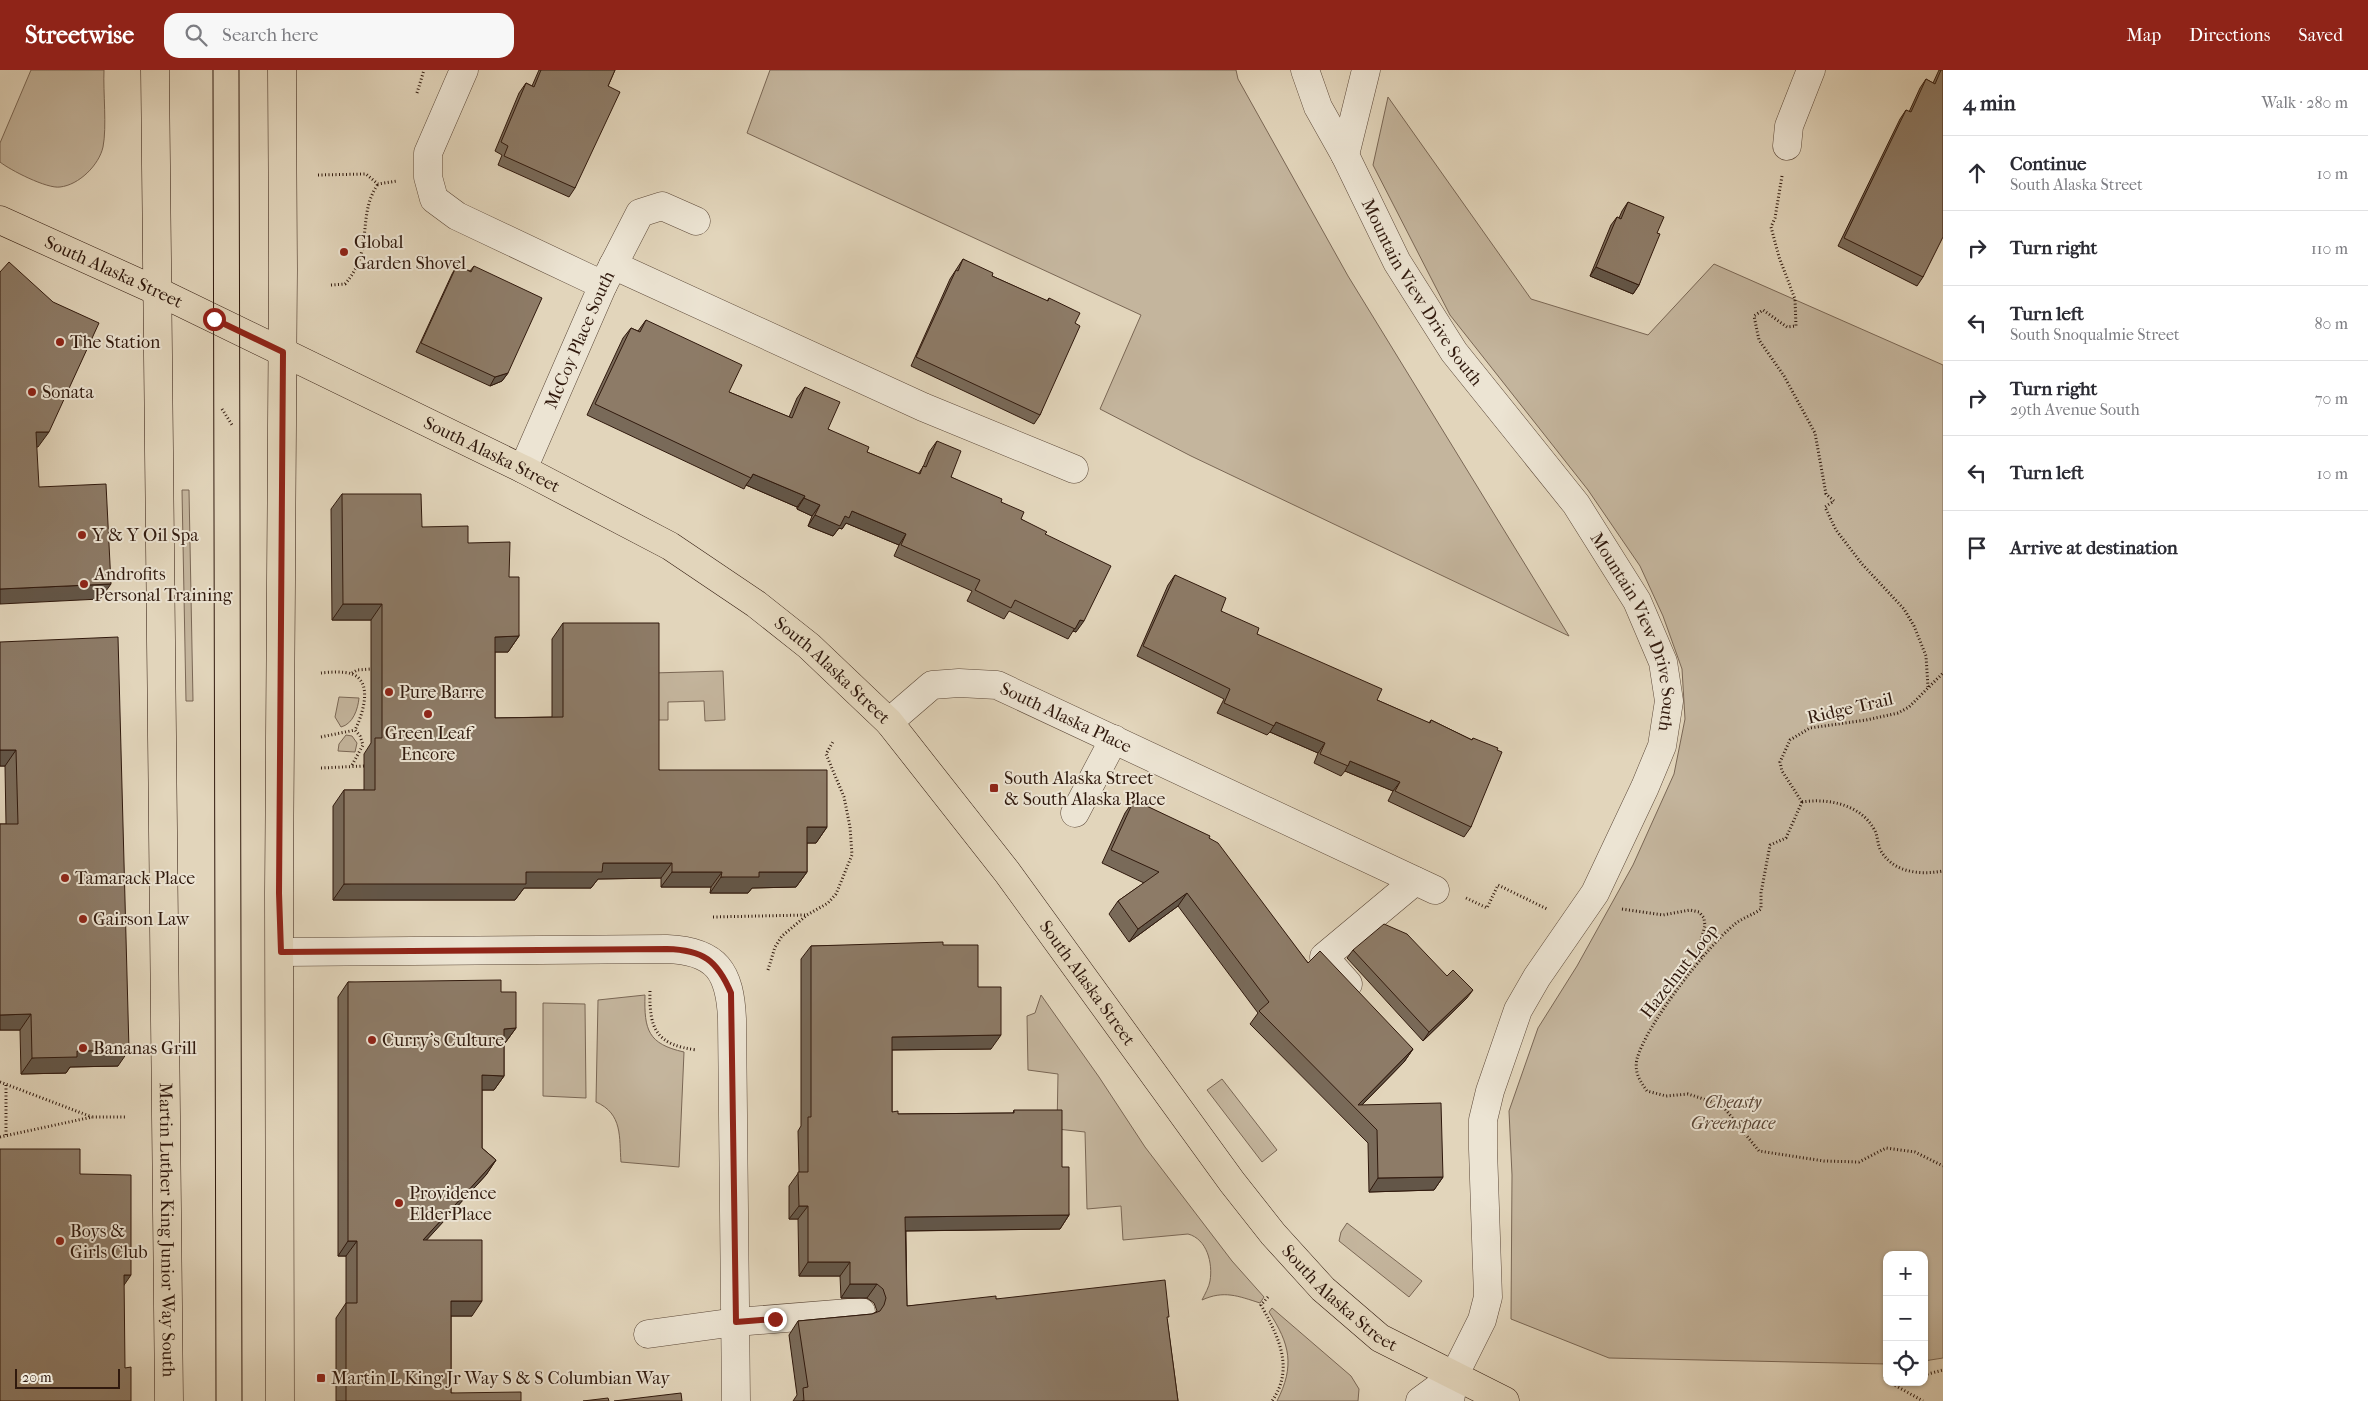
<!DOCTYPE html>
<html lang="en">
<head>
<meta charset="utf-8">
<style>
	:root { --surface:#fff; --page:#f7f7f7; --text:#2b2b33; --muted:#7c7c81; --line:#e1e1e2; --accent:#8f2418 }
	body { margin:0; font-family:"IM FELL French Canon",serif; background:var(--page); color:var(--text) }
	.controls { position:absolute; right:15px; bottom:15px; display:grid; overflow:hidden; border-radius:10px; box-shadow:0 1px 4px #0004 }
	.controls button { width:45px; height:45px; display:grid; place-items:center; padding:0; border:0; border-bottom:1px solid var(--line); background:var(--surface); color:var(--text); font:25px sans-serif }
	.scale { position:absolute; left:15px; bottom:12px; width:105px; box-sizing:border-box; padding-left:5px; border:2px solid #30190d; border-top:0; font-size:14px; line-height:18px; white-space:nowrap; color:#30190d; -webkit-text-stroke:4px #ece4d3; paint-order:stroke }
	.stop { position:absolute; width:15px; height:15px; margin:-11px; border:4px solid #8f2418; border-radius:50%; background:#fff }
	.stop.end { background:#8f2418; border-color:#fff; box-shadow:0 1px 5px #0008 }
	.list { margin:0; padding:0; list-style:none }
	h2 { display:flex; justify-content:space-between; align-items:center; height:65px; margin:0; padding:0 20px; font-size:21px }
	h2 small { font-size:16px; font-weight:400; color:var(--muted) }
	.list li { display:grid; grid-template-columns:32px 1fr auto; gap:15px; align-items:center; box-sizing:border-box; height:75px; padding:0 20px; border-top:1px solid var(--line) }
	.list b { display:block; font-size:19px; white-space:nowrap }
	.list p { margin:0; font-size:16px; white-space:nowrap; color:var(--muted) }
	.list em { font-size:16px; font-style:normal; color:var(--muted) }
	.icon { flex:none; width:28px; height:28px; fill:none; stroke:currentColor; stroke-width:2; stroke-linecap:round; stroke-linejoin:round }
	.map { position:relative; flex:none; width:1943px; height:1331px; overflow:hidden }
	header { display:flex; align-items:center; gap:30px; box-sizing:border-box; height:70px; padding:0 25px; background:var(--accent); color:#fff }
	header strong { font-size:24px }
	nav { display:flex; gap:28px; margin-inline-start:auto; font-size:18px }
	.search { width:350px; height:45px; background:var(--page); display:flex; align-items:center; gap:12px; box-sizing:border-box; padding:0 18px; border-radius:15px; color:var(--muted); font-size:19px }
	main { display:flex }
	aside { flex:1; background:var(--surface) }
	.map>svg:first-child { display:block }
</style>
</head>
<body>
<header>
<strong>Streetwise</strong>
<div class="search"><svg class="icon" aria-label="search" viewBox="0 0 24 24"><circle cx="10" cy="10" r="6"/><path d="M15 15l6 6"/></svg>Search here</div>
<nav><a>Map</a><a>Directions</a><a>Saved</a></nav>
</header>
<main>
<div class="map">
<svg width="1943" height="1331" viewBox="0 0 1943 1331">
	<rect width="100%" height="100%" fill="#e2d5bb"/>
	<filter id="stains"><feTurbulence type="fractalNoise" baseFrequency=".004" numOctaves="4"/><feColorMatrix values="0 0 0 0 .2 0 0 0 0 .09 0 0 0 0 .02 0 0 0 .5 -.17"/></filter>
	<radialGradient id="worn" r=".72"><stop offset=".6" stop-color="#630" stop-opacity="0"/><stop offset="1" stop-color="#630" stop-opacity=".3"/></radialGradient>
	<g fill="#c4b59d" stroke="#7a6755">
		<path d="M31,0h73c-1,22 3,57 -1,77 -4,18 -24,38 -43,40 -13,2 -50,-17 -60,-25v-19z"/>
		<path d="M770,0h466l2,9 110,197 221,360 -378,-180 -91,-47 41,-94 -394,-182z"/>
		<path d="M1388,27l143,202 117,36 66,-71 229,101v993l-19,3v-106h-37v109l-278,-6 -98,-39 1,-144 -3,-64 29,-83 39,-62 56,-101 41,-91 11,-55 -3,-50 -19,-53 -23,-50 -52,-76 -138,-175 -77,-150z"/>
		<path d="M182,420h7l4,211h-7z"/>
		<path d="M723,601l2,49 -20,1 -1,-20 -36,1v18h-14l-1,-47z"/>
		<path d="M339,627l20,1c-1,11 -6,26 -18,29l-6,-10z"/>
		<path d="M346,665l6,1 5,7 -2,9 -17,-1 1,-7z"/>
		<path d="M645,925c-1,35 3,49 39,57l-5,115 -58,-5c-2,-25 2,-48 -25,-60l2,-102z"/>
		<path d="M1041,925l58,82 46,70 87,114 32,36 -4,6c-22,-7 -36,-13 -58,-3 3,-6 7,-13 8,-19 3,-18 -3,-42 -22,-47l-65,6 -2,-34 -34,3 -2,-77 -28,-3 1,-55 -30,-4 -1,-54 8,-3z"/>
		<path d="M543,933l42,1 1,94 -43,-2z"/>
		<path d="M1222,1009l55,71 -15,12 -55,-72z"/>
		<path d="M1347,1153l75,58 -13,16 -70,-56 2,-9z"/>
		<path d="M1272,1238l79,68 8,13 -1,12h-81c18,-35 13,-57 -8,-89z"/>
	</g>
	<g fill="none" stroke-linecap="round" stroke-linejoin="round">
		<g stroke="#5c4838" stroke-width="29">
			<g id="minor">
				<path d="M464,0l-36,83v24l6,22 23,17 146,69"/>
				<path id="s1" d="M1305,0l13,37 27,48 52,107 57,90 122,152 61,97 26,61 6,39 -7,45 -17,41 -50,106 -58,84 -19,33 -28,81 -7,29v29l5,148 -6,23 -28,56 -4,25"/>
				<path d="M1787,76l2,-20 22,-56"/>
				<path d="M1345,85l21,-85"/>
				<path d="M613,195l310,142 151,62"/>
				<path id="s2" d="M523,399l80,-184 37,-72 22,-7 34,15"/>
				<path id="s3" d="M889,652l43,-37 27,-2 38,2 438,205"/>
				<path d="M1075,743l39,-74"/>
				<path d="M281,882l386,-3c50,2 63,23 65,70l4,382"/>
				<path d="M1348,914l-24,-27 91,-76"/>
				<path d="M648,1264l88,-12 125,-10"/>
				<path d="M1420,1331l34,-25"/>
			</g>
		</g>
		<g stroke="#30190d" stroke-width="29">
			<g id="major">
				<path id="s4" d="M155,0l14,1331"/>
				<path id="s5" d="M0,150l157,71 366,178 147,77 86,58 53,42 80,76 118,150 225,310 41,52 50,55 57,49 125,63"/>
				<path d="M280,1331l-1,-508 4,-623 -1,-200"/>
			</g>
		</g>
		<g stroke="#30190d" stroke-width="3" stroke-dasharray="1 2.5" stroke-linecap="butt">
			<path d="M417,23l7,-23"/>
			<path d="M318,105l48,-1 12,10 19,-3"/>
			<path d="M1782,106l-7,42 -4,9 8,30 16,42 1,27 -9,1 -24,-17 -9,6 5,24 25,36 31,57 11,61 8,7 -9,6 11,23 26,34 42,45 10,17 12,30 2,31"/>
			<path d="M331,215l14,-1c30,-34 11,-68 33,-100"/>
			<path d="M222,339l10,16"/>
			<path d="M321,603c9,-1 23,-2 31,1 22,8 10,42 3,56l5,6 3,9 -12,22"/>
			<path d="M352,603l5,-3 14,-1"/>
			<path d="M321,667l34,-7"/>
			<path d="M321,698l43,-2"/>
			<path d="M1802,732l-16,36 -16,7 -9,48v16c-8,6 -19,9 -26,15 -28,22 -89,101 -98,135 -3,13 3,22 10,32l19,5 22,-2 34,11 37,46 65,10 35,1 27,-14 29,4 28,14"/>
			<path d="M1802,732l-20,-31 -2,-9 10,-22 20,-12 56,-8 32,-7 11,-6 34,-34"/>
			<path d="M1802,732c25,-4 58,2 72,27 4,6 3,15 7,22 13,22 39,24 62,20"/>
			<path d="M1466,828l21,10 11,-23 49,24"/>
			<path d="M1622,839l41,6 27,-5 9,2 5,6 1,8 -7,25 5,7"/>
			<path d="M713,847l93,-2"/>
			<path d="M768,900l7,-23 7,-11 25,-21 21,-12 8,-9 16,-39 -2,-28 -6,-30 -18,-43 8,-14"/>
			<path d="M650,921c-1,39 7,54 47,59"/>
			<path d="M0,1012l92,35"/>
			<path d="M6,1065v-50"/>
			<path d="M0,1067l92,-20h33"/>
			<path d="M1268,1227l-7,8c17,31 34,63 11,96"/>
			<path d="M1924,1305l19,-5"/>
			<path d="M1887,1306h-3l3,4"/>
			<path d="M1889,1312l34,19"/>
		</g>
		<use href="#minor" stroke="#ece4d3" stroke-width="28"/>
		<use href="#major" stroke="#e2d5bb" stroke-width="28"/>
		<g stroke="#30190d" stroke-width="1">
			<path d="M213,0l3,1331"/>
			<path d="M239,0l3,1331"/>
		</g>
	</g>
	<g fill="#796a59" stroke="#30190d">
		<path d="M539,0h76l-7,16 -33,102 -6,9 -71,-32 4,-10 -7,-4 24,-58 7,-10 6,3z"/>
		<path d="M1939,0h4l-20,207 -6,9 -79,-40 62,-127 6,-9 3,2 11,-24 6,-9 7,4z"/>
		<path d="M1628,132l29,31 -18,52 -6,9 -43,-18 21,-51 6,-8 2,1 3,-7z"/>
		<path d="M963,189l29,17 55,25 2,-3 26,25 -35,92 -6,9 -123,-58 39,-87z"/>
		<path d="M457,195l13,6 4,-5 34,107 -6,8 -12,5 -74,-34 36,-78z"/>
		<path d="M646,250l83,72 60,25 8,-19 8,-11 23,42 39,23 51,22 5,-7 6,-15 8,-11 14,36 50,25 20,17 24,15 31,98 -3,-1 -5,8 -59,-28 -5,8 -37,-18 5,-10 -78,-35 5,-11 -53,-22 -4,6 -3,-1 -6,8 -25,-10 4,-10 -15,-7v-2l-51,-22 -2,4 -157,-74 36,-77 8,-10 7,3z"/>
		<path d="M342,424l80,33 46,16 41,34 10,59 -11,16h-13v66l57,-1v-78l11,-16 96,147 168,57 -11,16h-9v29l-11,15 -44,1 -4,5h-38l1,-6h-50v-9l-63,1 -7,9h-67l-9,12h-182v-94l11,-16h20v-36l7,-11v-123h-39l-1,-111z"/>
		<path d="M1175,505l46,36 36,23 120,66 52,23 2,-3 41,20 1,-2 -2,89 -7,10 -76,-36 5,-10 -48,-20 -4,5 -27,-13 4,-10 -48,-21 -3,3 -50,-22 7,-14 -87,-43 31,-71z"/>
		<path d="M0,572l118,424 -48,1 -4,6 -45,1 -1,-44h-20v-206h6l-1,-58h-5z"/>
		<path d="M1134,730l75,38 99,125 105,86 -9,13 -42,43 81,72 -9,13 -65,2 -1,-49 -118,-119 8,-11 -80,-107 -49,36 -20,-28 9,-13 26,-18 -42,-20 23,-50z"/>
		<path d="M943,875l35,42 13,62 -99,1v62l6,2 115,-1 1,-3 48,57 7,48 -9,14 -154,2 1,75 89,-7 171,20 11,82h-385l4,-6 -8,-60 9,-14 74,-7 4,-2 1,-1 -3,-8 -7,-5h-26l-1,-22h-41l-1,-57h-9v-33l10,-14 -1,-41 3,-5v-167l10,-13z"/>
		<path d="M1353,880l114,48 -44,43 -76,-83z"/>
		<path d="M348,912l153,10 15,36 -11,15h-1v33l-10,14h-12v58l14,12 -10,15 -60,65 46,76h-21v77l70,8h-185v-83l10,-15v-47h-8v-259z"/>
	</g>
	<g fill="#635648" stroke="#30190d">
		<path d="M1596,197l43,18 -6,9 -43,-18z"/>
		<path d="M508,303l-6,8 -12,5 5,-9z"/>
		<path d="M36,362h13l-11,15h-13z"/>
		<path d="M753,404l52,22 -8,11 -51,-22 5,-7z"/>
		<path d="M804,428l16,7 -8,11 -15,-7z"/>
		<path d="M852,441l54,23 -7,11 -53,-22 -4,6 -3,-1 -6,8 -25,-10 7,-11 30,1z"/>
		<path d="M111,514l-11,15 -100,5v-15z"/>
		<path d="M343,534h39l-11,16h-39z"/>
		<path d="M1080,550l4,1 -8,11 -3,-1z"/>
		<path d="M519,566l-11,16h-24l11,-15z"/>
		<path d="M1276,652l49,21 -7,10 -48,-21z"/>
		<path d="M0,680h16l-11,16h-5z"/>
		<path d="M1350,691l50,21 -7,9 -48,-20z"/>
		<path d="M807,757h20l-11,16h-20z"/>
		<path d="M603,793h69l-11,15 -63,1 -7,9h-67l-9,12h-182l11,-16 182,-12z"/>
		<path d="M672,802h50l-11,15h-50z"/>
		<path d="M759,802h48l-11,15 -44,1 -4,5h-38l11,-16z"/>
		<path d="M1187,823l-9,13 -49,36 9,-13z"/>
		<path d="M1473,920l-6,8 -44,43 6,-9z"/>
		<path d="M31,944l-11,16h-20v-15z"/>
		<path d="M516,958l-11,15 -11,1 10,-15z"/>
		<path d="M1001,965l-10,14 -109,1 10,-13z"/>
		<path d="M1413,979l-9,13 -47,48 1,-5z"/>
		<path d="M129,980l-11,16 -48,1 -4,6 -45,1 11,-16 45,-7z"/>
		<path d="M482,1005l22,1 -10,14h-22z"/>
		<path d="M496,1090l-10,15 -73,80 10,-15z"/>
		<path d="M1443,1107l-9,13 -65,2 9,-14z"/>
		<path d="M799,1136h9l-10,13h-9z"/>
		<path d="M1069,1145l-9,14 -164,2 9,-14z"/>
		<path d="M348,1171h9l-11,15h-8z"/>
		<path d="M808,1192h42l-10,14h-41z"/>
		<path d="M124,1205h7l-11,16z"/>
		<path d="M850,1214h27l-10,14h-26z"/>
		<path d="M451,1231h31l-10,15h-31z"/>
	</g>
	<g fill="#8d7b67" stroke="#30190d">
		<path d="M541,0h74l-7,16 12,6 -45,96 -71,-32 4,-10 -7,-4 25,-59 8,4z"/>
		<path d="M1941,0h2v167l-20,40 -79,-39 62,-128 5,2 15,-33 9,5z"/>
		<path d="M1628,132l36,15 -7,16 3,1 -21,51 -43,-18 21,-50 4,2z"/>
		<path d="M963,189l30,14 -1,3 56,25 1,-3 31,15 -5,10 5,3 -40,89 -124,-58 40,-87 2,1z"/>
		<path d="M9,192l44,40 46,21 -50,109h-13l3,55 67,-3 5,100 -111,5v-317z"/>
		<path d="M457,195l14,7 3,-6 68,32 -34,75 -13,4 -74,-34z"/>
		<path d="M646,250l96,45 -13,27 63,26 13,-31 35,15 -12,27 41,18 -2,5 53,22 3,-8 3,1 11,-26 24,10 -10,26 51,22 -1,3 23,10 -3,7 26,13 -2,2 66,32 -27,55 -4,-1 -5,9 -60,-29 -4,8 -36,-18 5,-10 -79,-35 5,-11 -54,-23 -3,7 -4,-2 -5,10 -25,-11 5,-10 -16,-7 1,-2 -52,-22 -2,4 -156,-74 36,-76 9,4z"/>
		<path d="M342,424h79l1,33 46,-1v17l42,-1 -1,35h10v59l-24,1v81l68,-1v-94h96v147h168v57h-20v45h-48v5h-38l1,-5h-50v-9h-69l-1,9h-76v12h-182v-94h31v-52h7v-134h-39z"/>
		<path d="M1175,505l51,23 -5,13 38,17 -2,6 125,55 -5,11 53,23 1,-3 41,20 1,-2 25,10 -1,2 5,2 -31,75 -76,-36 5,-9 -50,-21 -2,5 -28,-12 5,-11 -49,-21 -2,4 -50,-23 6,-14 -87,-43z"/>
		<path d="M118,567l11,413 -52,1v6l-45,1 -1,-44 -31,1v-191h18l-2,-74h-16v-108z"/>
		<path d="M1134,730l76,36 -1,2 9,5 90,120 12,-12 93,98 -55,56 83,-2 2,74 -65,1 -1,-48 -118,-119 10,-9 -82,-109 -49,36 -20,-28 41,-29 -48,-22z"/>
		<path d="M1384,854l23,10 40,42 6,-6 20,20 -44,42 -76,-82z"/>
		<path d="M943,872v3h35v42h23v48l-109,2v75l6,-1v3l116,-1v-3h48v57h7v48l-164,2 2,89 89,-10v3l169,-19 4,37h-2l11,84h-376h2l-1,-13 5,-1 -10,-66 74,-7 8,-3 4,-6 2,-7 -3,-9 -6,-5h-27v-22h-42v-56h-9l-1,-34h10v-55h3v-171z"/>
		<path d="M501,910v12h15v36l-12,1v47l-22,-1v73l14,12 -73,80h59v61h-31v92l70,-1v9h-175v-98h11v-62h-9v-259z"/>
		<path d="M0,1079h80v25l51,1v100h-7l1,93 6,-1v34h-131z"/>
		<path d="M681,1323l1,8h-68z"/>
		<path d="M608,1328l1,3h-26z"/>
	</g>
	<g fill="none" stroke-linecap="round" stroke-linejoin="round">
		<path stroke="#8f2418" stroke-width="6" d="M214,249l69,33 -4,541 2,59 386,-3c36,1 50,11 64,44l5,329 39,-3"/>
	</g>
	<g fill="#8f2418" stroke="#ece4d3" stroke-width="2">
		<circle cx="344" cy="182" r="5"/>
		<circle cx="60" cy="272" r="5"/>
		<circle cx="32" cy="322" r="5"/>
		<circle cx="82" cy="465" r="5"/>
		<circle cx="84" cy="514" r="5"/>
		<circle cx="389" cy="622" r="5"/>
		<circle cx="428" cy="644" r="5"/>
		<rect x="989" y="713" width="10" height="10" rx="2.5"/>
		<circle cx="65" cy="808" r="5"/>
		<circle cx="83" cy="849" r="5"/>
		<circle cx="372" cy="970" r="5"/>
		<circle cx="83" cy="978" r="5"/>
		<circle cx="399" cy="1133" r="5"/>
		<circle cx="60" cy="1171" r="5"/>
		<rect x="316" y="1303" width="10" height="10" rx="2.5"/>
	</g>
	<g text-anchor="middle" stroke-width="4" stroke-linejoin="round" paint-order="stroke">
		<g font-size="18" fill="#30190d" stroke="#ece4d3" text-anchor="start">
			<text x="354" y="178">Global<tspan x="354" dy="21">Garden Shovel</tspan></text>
			<text x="70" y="278">The Station</text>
			<text x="42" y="328">Sonata</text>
			<text x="92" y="471">Y &amp; Y Oil Spa</text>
			<text x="94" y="510">Androfits<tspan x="94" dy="21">Personal Training</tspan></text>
			<text x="399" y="628">Pure Barre</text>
			<text x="428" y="669" text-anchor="middle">Green Leaf<tspan x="428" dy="21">Encore</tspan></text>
			<text x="1004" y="714">South Alaska Street<tspan x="1004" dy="21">&amp; South Alaska Place</tspan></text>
			<text x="75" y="814">Tamarack Place</text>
			<text x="93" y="855">Gairson Law</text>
			<text x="382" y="976">Curry's Culture</text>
			<text x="93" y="984">Bananas Grill</text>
			<text x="409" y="1129">Providence<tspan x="409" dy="21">ElderPlace</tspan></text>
			<text x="70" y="1167">Boys &amp;<tspan x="70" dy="21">Girls Club</tspan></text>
			<text x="331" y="1314">Martin L King Jr Way S &amp; S Columbian Way</text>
		</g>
		<g font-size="18" fill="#30190d" stroke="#ece4d3">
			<text dy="6" stroke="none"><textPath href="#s5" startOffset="125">South Alaska Street</textPath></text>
			<text dy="6" stroke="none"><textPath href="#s1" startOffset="252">Mountain View Drive South</textPath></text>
			<text dy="6" stroke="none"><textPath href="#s2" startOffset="141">McCoy Place South</textPath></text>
			<text dy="6" stroke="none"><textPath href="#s5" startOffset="545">South Alaska Street</textPath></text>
			<text dy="6" stroke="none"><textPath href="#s1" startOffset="658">Mountain View Drive South</textPath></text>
			<text dy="6" stroke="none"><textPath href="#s5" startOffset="950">South Alaska Street</textPath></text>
			<text transform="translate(1850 638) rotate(-13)" y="6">Ridge Trail</text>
			<text dy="6" stroke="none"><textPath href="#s3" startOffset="198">South Alaska Place</textPath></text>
			<text transform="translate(1679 901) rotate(-52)" y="6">Hazelnut Loop</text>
			<text dy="6" stroke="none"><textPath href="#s5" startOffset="1355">South Alaska Street</textPath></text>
			<text dy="6" stroke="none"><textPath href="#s4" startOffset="1160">Martin Luther King Junior Way South</textPath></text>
			<text dy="6" stroke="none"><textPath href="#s5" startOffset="1760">South Alaska Street</textPath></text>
		</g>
		<g font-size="18" font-style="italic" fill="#5c4838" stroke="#ece4d3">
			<text x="1733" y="1038">Cheasty<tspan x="1733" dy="21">Greenspace</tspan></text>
		</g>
	</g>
	<rect width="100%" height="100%" filter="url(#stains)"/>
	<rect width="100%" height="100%" fill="url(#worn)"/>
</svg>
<div class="controls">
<button>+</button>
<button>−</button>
<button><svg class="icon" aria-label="locate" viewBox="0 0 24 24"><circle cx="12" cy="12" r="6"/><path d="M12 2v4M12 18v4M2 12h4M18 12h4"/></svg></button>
</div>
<div class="scale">20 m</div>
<div class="stop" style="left:214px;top:249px"></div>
<div class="stop end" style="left:775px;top:1249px"></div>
</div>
<aside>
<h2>4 min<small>Walk · 280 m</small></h2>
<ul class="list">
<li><svg class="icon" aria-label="ahead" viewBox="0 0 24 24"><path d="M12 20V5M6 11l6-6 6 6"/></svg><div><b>Continue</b><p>South Alaska Street</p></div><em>10 m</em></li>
<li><svg class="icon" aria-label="right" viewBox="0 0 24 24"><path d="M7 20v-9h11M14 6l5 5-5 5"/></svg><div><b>Turn right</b></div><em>110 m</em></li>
<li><svg class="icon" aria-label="left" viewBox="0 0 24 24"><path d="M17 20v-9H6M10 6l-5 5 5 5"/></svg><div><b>Turn left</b><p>South Snoqualmie Street</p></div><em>80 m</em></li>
<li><svg class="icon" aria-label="right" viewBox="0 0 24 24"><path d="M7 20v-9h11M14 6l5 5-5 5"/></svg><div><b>Turn right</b><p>29th Avenue South</p></div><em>70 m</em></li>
<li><svg class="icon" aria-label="left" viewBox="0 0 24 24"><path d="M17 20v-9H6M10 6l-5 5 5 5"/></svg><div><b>Turn left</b></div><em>10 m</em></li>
<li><svg class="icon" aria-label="arrive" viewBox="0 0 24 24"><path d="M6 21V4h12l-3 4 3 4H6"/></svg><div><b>Arrive at destination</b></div></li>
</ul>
</aside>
</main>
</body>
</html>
